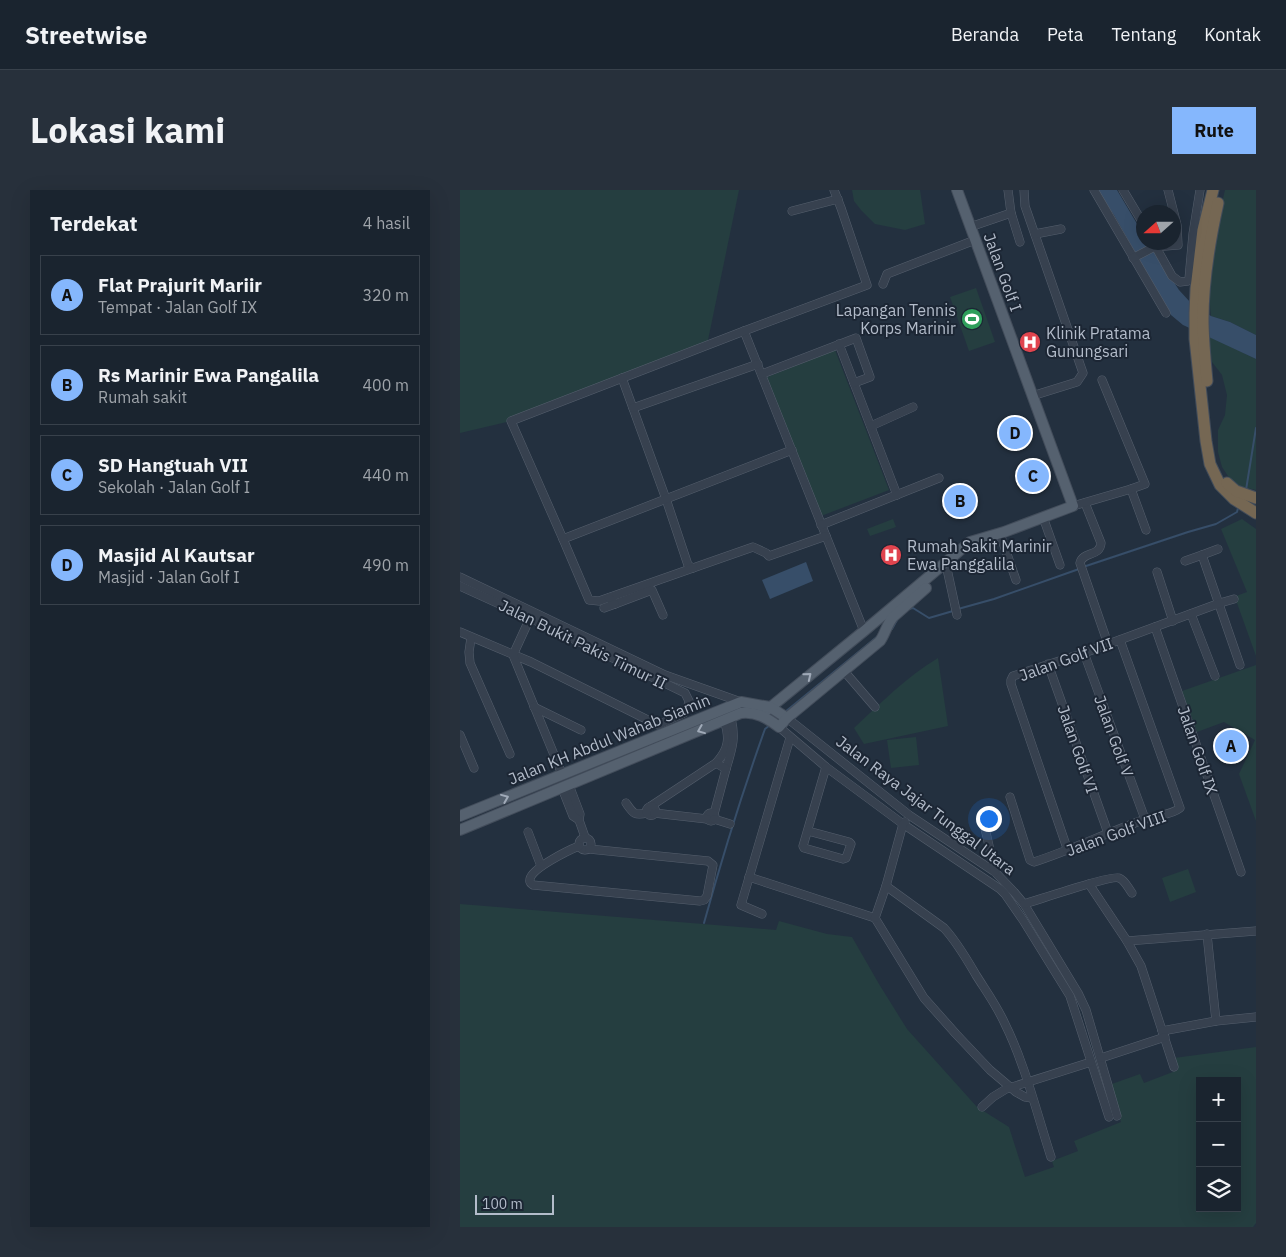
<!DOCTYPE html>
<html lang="id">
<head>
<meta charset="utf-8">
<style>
	:root { --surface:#1a242f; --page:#27303b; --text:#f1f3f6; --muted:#9fa4aa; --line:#38414b; --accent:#85b7fd }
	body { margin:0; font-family:"IBM Plex Sans",sans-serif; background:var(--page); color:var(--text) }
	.controls { position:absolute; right:15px; bottom:15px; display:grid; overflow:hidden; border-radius:0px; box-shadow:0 5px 20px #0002 }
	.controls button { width:45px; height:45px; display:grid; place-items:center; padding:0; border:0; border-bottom:1px solid var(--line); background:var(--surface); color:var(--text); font:25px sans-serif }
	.compass { position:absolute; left:676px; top:15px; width:45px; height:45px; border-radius:50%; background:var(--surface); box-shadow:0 5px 20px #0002; rotate:249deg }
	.scale { position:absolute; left:15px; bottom:12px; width:79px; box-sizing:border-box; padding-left:5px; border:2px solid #b3bcca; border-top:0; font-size:14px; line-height:18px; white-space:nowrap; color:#b3bcca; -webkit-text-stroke:4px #1c2634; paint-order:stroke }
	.you { position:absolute; left:528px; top:628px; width:18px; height:18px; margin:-12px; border:4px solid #fff; border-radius:50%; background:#1a73e8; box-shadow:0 0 0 8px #1a73e833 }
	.badge { display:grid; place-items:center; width:32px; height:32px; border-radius:50%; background:var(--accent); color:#111; font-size:16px; font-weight:700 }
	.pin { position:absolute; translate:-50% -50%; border:2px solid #fff; box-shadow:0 1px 5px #0006 }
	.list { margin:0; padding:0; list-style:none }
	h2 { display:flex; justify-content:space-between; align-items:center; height:65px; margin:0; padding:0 20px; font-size:21px }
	h2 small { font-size:16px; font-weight:400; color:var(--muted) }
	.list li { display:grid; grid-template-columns:32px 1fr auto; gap:15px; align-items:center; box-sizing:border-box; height:80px; margin:0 10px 10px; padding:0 10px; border:1px solid var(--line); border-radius:0px }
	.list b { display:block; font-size:19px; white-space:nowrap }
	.list p { margin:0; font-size:16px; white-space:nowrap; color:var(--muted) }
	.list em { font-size:16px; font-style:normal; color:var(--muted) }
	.icon { flex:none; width:28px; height:28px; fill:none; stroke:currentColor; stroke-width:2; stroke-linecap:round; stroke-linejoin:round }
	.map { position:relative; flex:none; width:796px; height:1037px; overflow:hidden; border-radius:0px }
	header { display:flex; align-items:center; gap:30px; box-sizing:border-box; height:70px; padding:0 25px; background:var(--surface); border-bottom:1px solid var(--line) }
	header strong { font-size:24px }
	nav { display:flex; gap:28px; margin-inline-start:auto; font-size:18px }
	.intro { display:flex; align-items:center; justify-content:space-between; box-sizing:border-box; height:120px; padding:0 30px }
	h1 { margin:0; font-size:35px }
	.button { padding:12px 22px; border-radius:0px; background:var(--accent); color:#111; font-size:18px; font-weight:700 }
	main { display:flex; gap:30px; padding:0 30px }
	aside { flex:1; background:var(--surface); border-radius:0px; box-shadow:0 5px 20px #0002 }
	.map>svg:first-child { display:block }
</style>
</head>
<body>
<header>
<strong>Streetwise</strong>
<nav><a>Beranda</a><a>Peta</a><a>Tentang</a><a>Kontak</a></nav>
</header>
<div class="intro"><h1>Lokasi kami</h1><a class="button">Rute</a></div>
<main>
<aside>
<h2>Terdekat<small>4 hasil</small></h2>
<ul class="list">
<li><span class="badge">A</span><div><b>Flat Prajurit Mariir</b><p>Tempat · Jalan Golf IX</p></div><em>320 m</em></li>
<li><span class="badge">B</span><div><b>Rs Marinir Ewa Pangalila</b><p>Rumah sakit</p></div><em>400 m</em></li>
<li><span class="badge">C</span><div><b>SD Hangtuah VII</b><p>Sekolah · Jalan Golf I</p></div><em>440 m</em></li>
<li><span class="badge">D</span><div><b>Masjid Al Kautsar</b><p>Masjid · Jalan Golf I</p></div><em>490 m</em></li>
</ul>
</aside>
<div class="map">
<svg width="796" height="1037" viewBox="0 0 796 1037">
	<rect width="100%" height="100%" fill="#23303f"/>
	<g fill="#253e40" fill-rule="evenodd">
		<path d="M0,0h279l-32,155 -196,76 -51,12z"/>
		<path d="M392,0h68l5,34 -20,6 -30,-6 -14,-14 -7,-9z"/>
		<path d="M765,0h31v145l-26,-13 -19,-6c-5,-39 5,-88 14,-126z"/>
		<path d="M516,98l19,54 -26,9 -19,-54z"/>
		<path d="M748,146l48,23v131l-14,-3 -10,-5 -10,-15 -4,-15v-22l7,-15 2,-20 -5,-20 -10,-13z"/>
		<path d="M375,160l54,140 -68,26 -56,-138z"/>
		<path d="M433,329l3,8 -26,9 -3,-7z"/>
		<path d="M782,329l14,10v127l-19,-53 -1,-7 11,-4 -26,-63z"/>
		<path d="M478,468l10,68 -84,18 -10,-16c27,-25 52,-51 84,-70z"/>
		<path d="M796,475v156l-17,-47 16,-34 -31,-18 -27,10 -15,-41z"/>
		<path d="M456,547l3,28 -28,3 -4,-28z"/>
		<path d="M728,679l8,23 -26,10 -8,-24z"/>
		<path d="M0,714l316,26 3,-9 48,13 25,3 27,47 28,45 70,78 32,20 16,50 29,-10 -2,-6 26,-10 -4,-10 47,-19 -12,-37 31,-11 4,9 34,-13 -4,-12 82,-11v176l-3,4h-793zM740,891h37v127h-37z"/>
	</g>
	<g fill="#374e69">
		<path d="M637,0h20l26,44 1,8 5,1 30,47 11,12 21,14 19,6 26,13v24l-73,-34 -12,-10 -57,-100z"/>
		<path d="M346,372l7,19 -43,18 -8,-19z"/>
	</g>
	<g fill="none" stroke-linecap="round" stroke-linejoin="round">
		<g stroke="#374e69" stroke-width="2">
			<path d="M786,300l10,-62"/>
			<path d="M623,377l105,-35 28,-8 21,-12 1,-4"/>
			<path d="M449,419l4,-1 16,10 24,-7"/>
			<path d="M498,419l36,-10 85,-30"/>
			<path d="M432,439l5,-9"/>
			<path d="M325,522l93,-76"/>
			<path d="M244,733c18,-65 38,-130 61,-194l5,-4"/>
		</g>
		<g stroke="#555f6d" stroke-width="9">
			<g id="minor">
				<path d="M548,0l3,23"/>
				<path d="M564,0l1,16 58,167 -6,9 -45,14"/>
				<path d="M634,0l72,123"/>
				<path d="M663,0l21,35"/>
				<path d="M332,21l46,-12"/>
				<path d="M510,37l41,-14 9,29"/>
				<path d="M575,44l26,-5"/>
				<path d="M693,52l19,34 8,6 8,-1 1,-2 4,-45 7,-44"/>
				<path d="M673,68l21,-11 24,-2 -1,-20 -9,-35"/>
				<path d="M423,94l4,-10 88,-34"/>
				<path d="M284,141l120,300"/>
				<path d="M379,154l58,151"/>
				<path d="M302,184l94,-36 14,39 -16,6"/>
				<path d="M162,188l44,121 22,66 5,3 60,-21 13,6 3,3 57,-20"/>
				<path d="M173,218l125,-44"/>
				<path d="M411,236l42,-19"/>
				<path d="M671,299l15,41"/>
				<path d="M625,313l16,40c-1,14 -18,8 -21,20l28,81"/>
				<path d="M613,316l58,-17 14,-5 -43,-104"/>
				<path d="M583,327l17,48"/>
				<path d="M361,335l118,-47"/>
				<path d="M540,344l16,46"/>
				<path d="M103,349l229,-89"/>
				<path d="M742,365l16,-6"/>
				<path d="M725,371l17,-6 38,110"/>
				<path d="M484,374l3,5 10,46"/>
				<path d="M233,378l-94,33 -10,-1 -26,-61 -52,-118 233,-90 123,-46 -26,-77 -7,-18"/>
				<path d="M697,382l16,49"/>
				<path d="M0,387l205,98 76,27 1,2"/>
				<path d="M0,396l70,32 155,75 4,8 -1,5 -4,7 -26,12 -127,-63 -71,-30"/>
				<path d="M149,408l6,6 37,-14 11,25"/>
				<path d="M144,418l11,-4"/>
				<path d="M731,424l24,62"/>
				<path d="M70,428l-17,37 49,119"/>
				<path d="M695,437l86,245"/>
				<path d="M11,448l-2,14 1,11 40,91"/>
				<path d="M624,463l61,166"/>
				<path d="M588,474l60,169"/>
				<path d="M384,481l31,36"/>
				<path d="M74,517l47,23"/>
				<path d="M327,528l122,97 86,57 19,20 10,12 54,89 8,17 31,106"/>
				<path d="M319,537l47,40 77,57 97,65 5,5 18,26 47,76 39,121"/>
				<path d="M0,545l14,33"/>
				<path d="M256,573c13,-14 14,-25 8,-43"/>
				<path d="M266,579c6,-20 10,-30 5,-51"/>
				<path d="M109,595l11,29 -1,6 6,17"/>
				<path d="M102,598l11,28 6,4"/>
				<path d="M550,607l20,63 4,2c37,-12 72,-29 109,-42 12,-5 27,-4 37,-12l-60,-168"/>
				<path d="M166,613c7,10 8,13 21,10"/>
				<path d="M191,616l65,-43 10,6 -12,45"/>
				<circle cx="191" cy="621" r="4.5"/>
				<circle cx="251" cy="627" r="4"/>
				<path d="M194,623l53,6"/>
				<path d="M254,629l16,5"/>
				<path d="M524,634l11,48"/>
				<path d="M348,641l41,11 2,2 -5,14 -3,1 -39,-11 -1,-2 23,-79"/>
				<path d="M68,642l13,34"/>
				<circle cx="125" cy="654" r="6"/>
				<path d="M119,656c-10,4 -47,22 -49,33 -1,4 1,4 3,6l167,16 4,-1 3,-4 6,-31 -5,-4 -119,-12"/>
				<path d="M608,661l-57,-167v-4l2,-4 71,-23 136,-50 14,-4"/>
				<path d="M289,687l126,41"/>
				<path d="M629,694l38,57 14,25 33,101"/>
				<path d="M426,696l58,42c13,14 22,30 32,47 10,16 21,31 29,49 20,40 32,90 46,133"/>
				<path d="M564,714c14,-4 87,-29 95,-26 6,2 9,10 13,15"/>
				<path d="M302,724l-21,-9 49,-167"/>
				<path d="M415,728l49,80 32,36 34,36 26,22 9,5 7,1"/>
				<path d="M415,728l11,-32 17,-62 2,-2"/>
				<path d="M747,744l9,87"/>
				<path d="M667,751l129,-10"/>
				<path d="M702,841l54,-10 40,-4"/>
				<path d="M641,868l64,-21"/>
				<path d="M522,917l11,-10 13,-8 85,-27"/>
			</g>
		</g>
		<g stroke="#434d5b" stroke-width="12">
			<g id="major">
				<path d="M301,525l103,-84 106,-89 34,-10 69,-26 -116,-316"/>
				<path d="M0,626l281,-114 29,5 17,11"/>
				<path d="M0,640l281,-117c15,-2 26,5 38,14l8,-9 93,-77c5,-7 7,-17 13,-24l33,-29"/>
			</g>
		</g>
		<g stroke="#424c5a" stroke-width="13">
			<g id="highway">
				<path d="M753,0l-10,40 -7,59 -1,24v26l11,102 4,23 10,21 14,14 22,14"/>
				<path d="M747,191c-2,-21 -4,-42 -4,-62 0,-38 7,-80 15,-116"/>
				<path d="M767,293l9,8 20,7"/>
			</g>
		</g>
		<use href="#minor" stroke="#37414f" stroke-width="8"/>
		<use href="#major" stroke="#55616f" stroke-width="10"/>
		<use href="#highway" stroke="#756753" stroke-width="11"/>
	</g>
	<defs><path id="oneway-chevron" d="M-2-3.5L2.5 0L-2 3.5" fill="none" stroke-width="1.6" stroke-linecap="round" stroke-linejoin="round" transform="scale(1.25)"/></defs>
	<g stroke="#a0aab8">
		<use href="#oneway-chevron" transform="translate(348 486) rotate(-39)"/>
		<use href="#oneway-chevron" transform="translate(241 540) rotate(158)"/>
		<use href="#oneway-chevron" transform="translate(45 608) rotate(-22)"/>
	</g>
	<defs>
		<g id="stadium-disc" transform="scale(1.125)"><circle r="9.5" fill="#2e9e5b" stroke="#1c2634"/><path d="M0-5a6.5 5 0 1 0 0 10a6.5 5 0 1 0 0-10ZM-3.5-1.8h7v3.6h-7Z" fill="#fff"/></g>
		<g id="hospital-disc" transform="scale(1.125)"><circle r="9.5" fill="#e0444e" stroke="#1c2634"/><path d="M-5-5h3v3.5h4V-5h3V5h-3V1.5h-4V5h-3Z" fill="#fff"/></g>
	</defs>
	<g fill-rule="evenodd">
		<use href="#stadium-disc" x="512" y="129"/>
		<use href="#hospital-disc" x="570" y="152"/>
		<use href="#hospital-disc" x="431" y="365"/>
	</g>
	<g text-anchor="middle" stroke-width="4" stroke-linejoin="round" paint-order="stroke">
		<g font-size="16" fill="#b3bcca" stroke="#1c2634">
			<text transform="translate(543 82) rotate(70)" y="6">Jalan Golf I</text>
			<text transform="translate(123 454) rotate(26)" y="6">Jalan Bukit Pakis Timur II</text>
			<text transform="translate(606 469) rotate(-20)" y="6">Jalan Golf VII</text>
			<text transform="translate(654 546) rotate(70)" y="6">Jalan Golf V</text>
			<text transform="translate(149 549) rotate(-22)" y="6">Jalan KH Abdul Wahab Siamin</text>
			<text transform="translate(618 559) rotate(71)" y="6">Jalan Golf VI</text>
			<text transform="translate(738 560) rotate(71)" y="6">Jalan Golf IX</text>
			<text transform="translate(466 615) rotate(37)" y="6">Jalan Raya Jajar Tunggal Utara</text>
			<text transform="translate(656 643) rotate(-20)" y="6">Jalan Golf VIII</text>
		</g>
		<g font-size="16" fill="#b3bcca" stroke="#1c2634" text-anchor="start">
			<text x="496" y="126" text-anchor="end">Lapangan Tennis<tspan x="496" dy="18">Korps Marinir</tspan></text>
			<text x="586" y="149">Klinik Pratama<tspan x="586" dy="18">Gunungsari</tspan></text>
			<text x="447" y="362">Rumah Sakit Marinir<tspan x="447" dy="18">Ewa Panggalila</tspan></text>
		</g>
	</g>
</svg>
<div class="controls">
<button>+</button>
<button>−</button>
<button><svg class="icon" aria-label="layers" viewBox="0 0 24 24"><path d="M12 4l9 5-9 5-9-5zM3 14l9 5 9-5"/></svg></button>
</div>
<svg class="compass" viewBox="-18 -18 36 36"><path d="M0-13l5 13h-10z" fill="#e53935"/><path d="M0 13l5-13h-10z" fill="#9fa4aa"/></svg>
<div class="scale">100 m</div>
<div class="you"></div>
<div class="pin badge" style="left:771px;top:556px">A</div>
<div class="pin badge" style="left:500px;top:311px">B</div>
<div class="pin badge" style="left:573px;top:286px">C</div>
<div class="pin badge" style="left:555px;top:243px">D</div>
</div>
</main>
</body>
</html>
